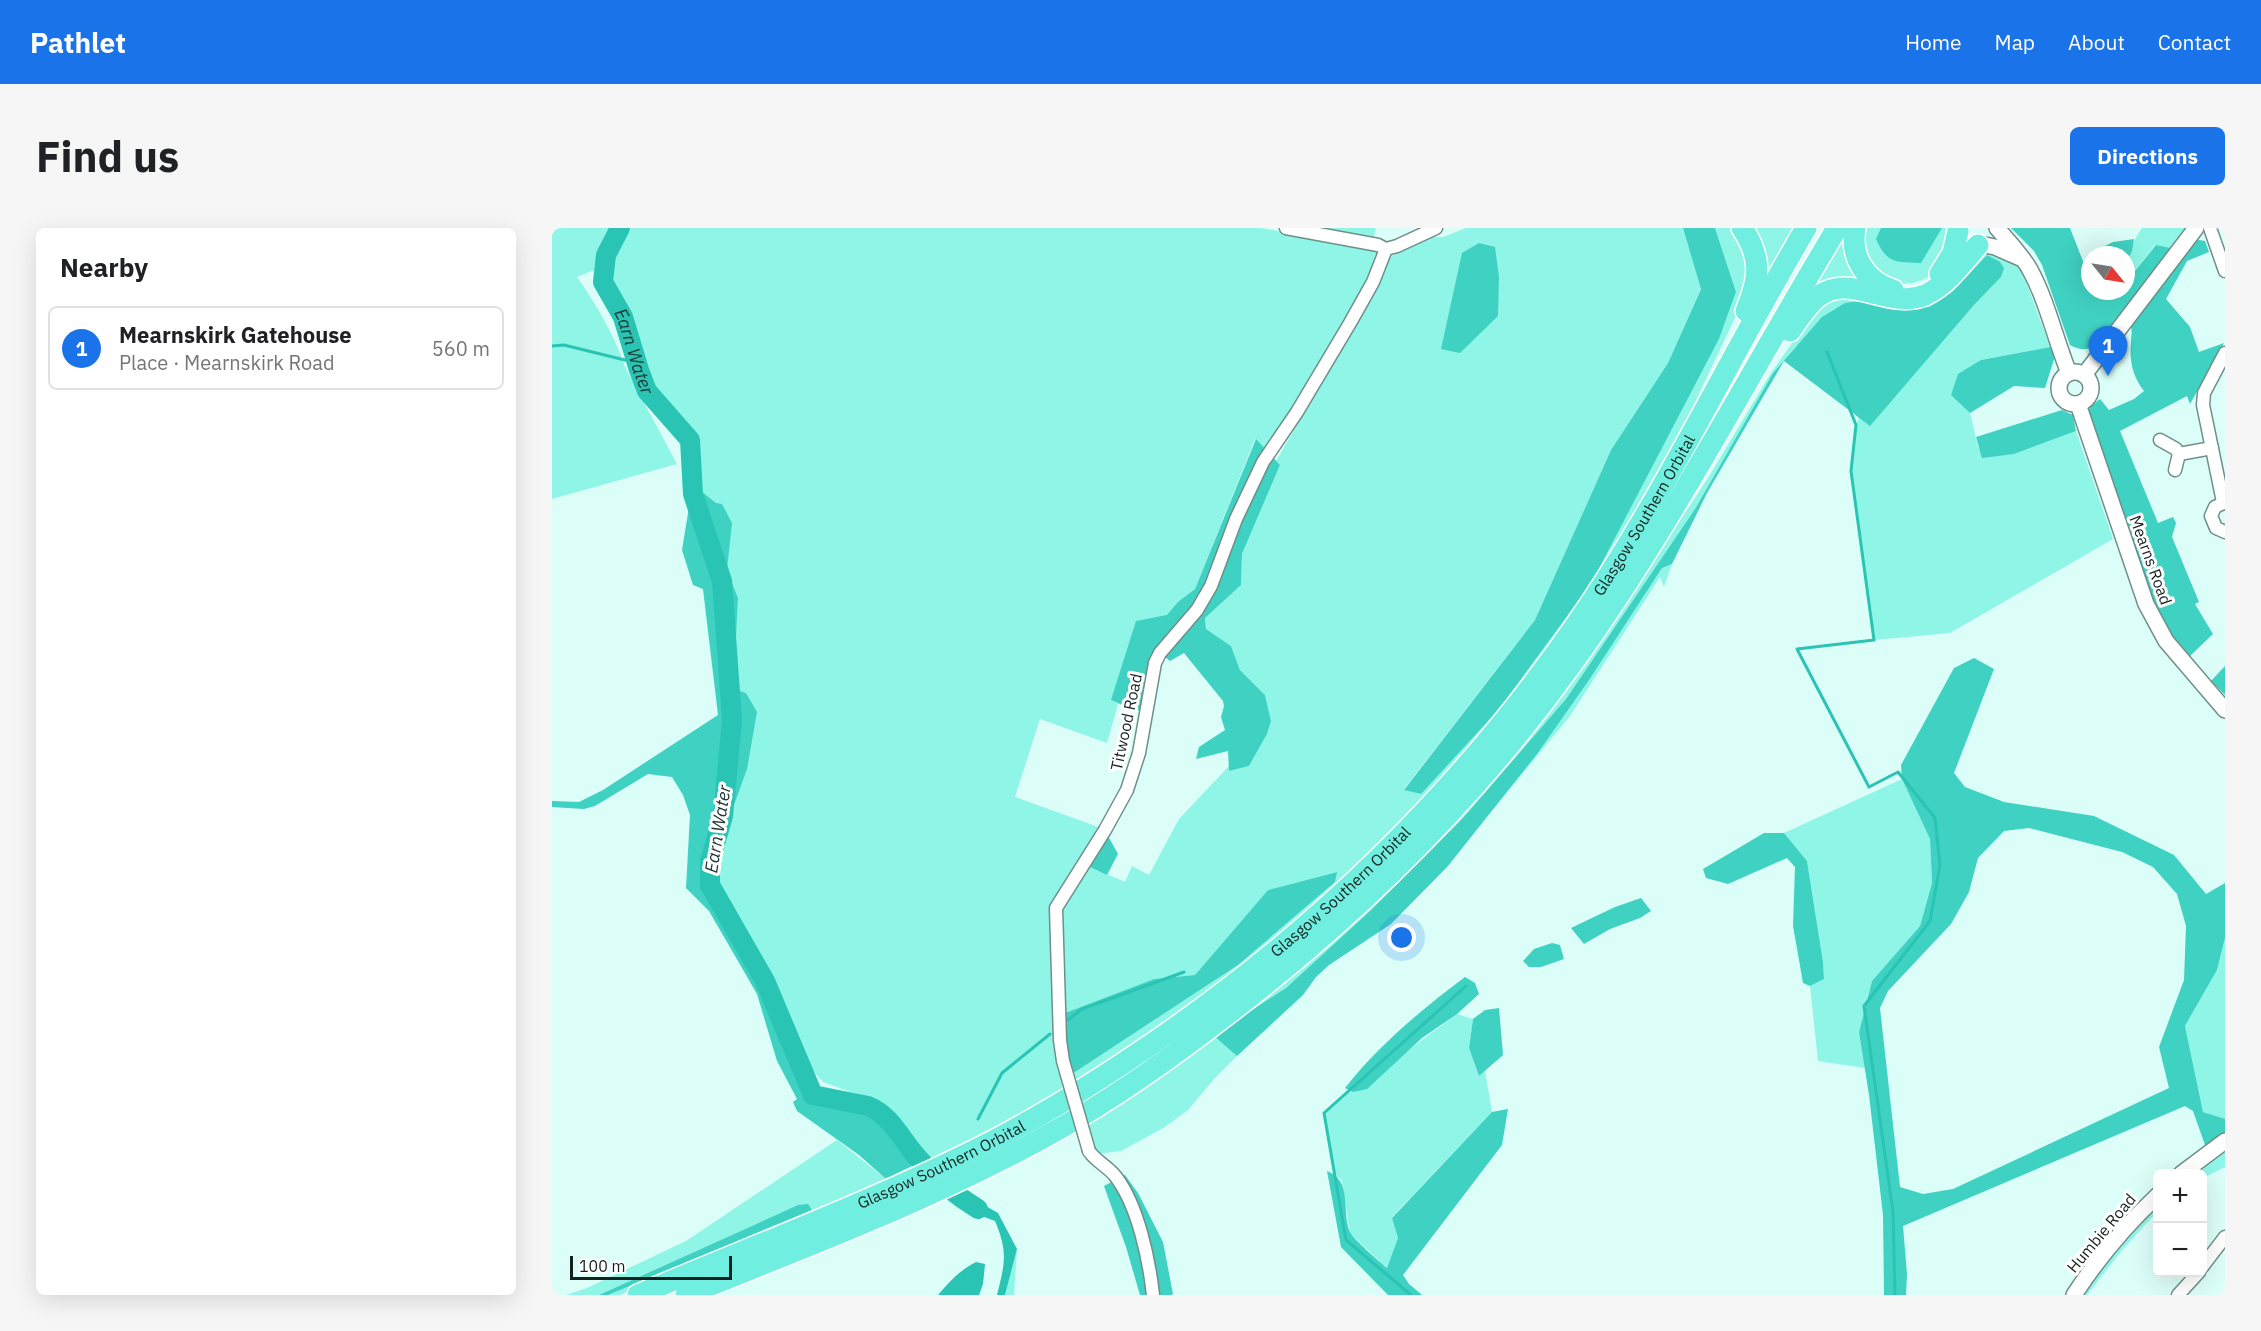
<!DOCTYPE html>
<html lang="en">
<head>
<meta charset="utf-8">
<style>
	:root { --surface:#fff; --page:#f6f6f6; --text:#202124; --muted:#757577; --line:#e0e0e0; --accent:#1a73e8 }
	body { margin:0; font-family:"IBM Plex Sans",sans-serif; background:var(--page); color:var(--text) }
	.controls { position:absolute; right:18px; bottom:18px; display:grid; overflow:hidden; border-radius:9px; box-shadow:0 6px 24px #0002 }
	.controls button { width:54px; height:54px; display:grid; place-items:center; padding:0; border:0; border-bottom:2px solid var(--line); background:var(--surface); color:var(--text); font:30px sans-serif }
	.compass { position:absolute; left:1529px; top:18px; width:54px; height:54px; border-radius:50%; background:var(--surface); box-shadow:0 6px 24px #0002; rotate:120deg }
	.scale { position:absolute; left:18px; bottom:15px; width:162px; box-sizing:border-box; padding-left:6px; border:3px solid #162220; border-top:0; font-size:16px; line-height:21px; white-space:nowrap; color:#162220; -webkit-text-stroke:4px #fff; paint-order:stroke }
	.you { position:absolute; left:850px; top:710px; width:21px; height:21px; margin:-15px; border:4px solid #fff; border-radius:50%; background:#1a73e8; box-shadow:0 0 0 9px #1a73e833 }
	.badge { display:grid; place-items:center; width:39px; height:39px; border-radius:50%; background:var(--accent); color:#fff; font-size:20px; font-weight:700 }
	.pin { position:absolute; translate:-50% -50px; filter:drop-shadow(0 2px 3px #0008) }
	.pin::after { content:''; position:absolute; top:32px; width:21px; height:18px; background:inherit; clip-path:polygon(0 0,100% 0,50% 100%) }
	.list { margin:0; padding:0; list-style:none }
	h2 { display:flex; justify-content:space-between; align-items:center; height:78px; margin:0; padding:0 24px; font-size:26px }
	h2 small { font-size:20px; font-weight:400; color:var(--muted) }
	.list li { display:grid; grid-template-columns:39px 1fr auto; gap:18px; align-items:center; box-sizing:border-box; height:84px; margin:0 12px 12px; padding:0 12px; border:2px solid var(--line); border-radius:9px }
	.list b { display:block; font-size:22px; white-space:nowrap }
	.list p { margin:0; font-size:20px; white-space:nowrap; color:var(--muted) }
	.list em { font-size:20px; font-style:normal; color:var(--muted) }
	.map { position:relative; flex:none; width:1673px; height:1067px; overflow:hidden; border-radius:9px }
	header { display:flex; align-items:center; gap:36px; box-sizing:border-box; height:84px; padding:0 30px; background:var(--accent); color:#fff }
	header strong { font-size:28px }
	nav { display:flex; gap:33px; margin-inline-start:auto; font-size:21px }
	.intro { display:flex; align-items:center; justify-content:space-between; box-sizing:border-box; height:144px; padding:0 36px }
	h1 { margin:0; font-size:42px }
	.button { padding:15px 27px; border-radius:9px; background:var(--accent); color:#fff; font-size:21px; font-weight:700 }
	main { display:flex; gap:36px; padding:0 36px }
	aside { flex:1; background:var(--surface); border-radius:9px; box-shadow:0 6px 24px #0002 }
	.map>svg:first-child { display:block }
</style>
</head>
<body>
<header>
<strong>Pathlet</strong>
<nav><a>Home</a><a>Map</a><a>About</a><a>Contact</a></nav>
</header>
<div class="intro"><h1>Find us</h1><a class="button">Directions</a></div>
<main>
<aside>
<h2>Nearby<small></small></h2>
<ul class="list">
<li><span class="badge">1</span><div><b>Mearnskirk Gatehouse</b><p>Place · Mearnskirk Road</p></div><em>560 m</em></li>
</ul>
</aside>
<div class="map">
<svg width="1673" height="1067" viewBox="0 0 1673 1067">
	<rect width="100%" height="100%" fill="#dcfef9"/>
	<g fill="#8ff5e7">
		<path d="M0,0h710l112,21 3,4 -8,28 -103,169 -11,-11 -60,150c-36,29 -59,72 -84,111l7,4 -11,39 -67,-24 -25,78 86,31 -46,71 -3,14c1,58 -4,122 13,177l-113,59 -27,12 -37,-49 -21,-14 -44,-16 -16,-18 -49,-113 -43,-71 -2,-17 15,-37 18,-133 -11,-4 -4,-34h3l4,-57 -11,-28 4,-47 -15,-20 -20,-16 -1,-47 -38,-43 -11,-20 -19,-64 -18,-35v-14l-32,13c19,27 38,59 48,90l52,97 -125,35z"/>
		<path d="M760,0h64l-3,12z"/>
		<path d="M914,0h217l18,60 -33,75 -57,87 -76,170 -131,169 16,5 172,-212 127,-243 17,-47 -21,-64h20l12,17 4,39 -80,169 -34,60 -82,127 -88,113 -116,121 -107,93 -123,87 -47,29 -2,-9 166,-109 97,-83 1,-10 -68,18 -73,85 -41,4 -89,34 -4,-104 27,-43 37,16 7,-16 17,9 30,-56 50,-53v5l20,-5 18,-32 4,-13 -6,-26 -25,-25 -9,-24 -25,-17 -1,-11 36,-33 1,-31 38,-89 -4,-4 102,-176 7,-20 7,-9 37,-19h14z"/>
		<path d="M1200,0h43l-24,42h-6z"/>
		<path d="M1309,0h87l-7,33 -14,17 -14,5 -13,1 -19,-9 -18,-23z"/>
		<path d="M1590,0h43l-14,20 -16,-3 -29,37c0,-20 4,-38 16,-54z"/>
		<path d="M1290,10l3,2 5,29 15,12 -17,-4 -42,18z"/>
		<path d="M1433,22l34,16 5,10 26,71 -70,13 -28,35 18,18 8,34 36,7 62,-23 37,108 -163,94 -76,7 -23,-169 5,-46 3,-8 11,8 104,-120 27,-28 -14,-22 -35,37 -23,15h-24l-109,39 -23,27 -78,136 -129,190 -103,119 -93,93 -84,77 -72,46 23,22 -23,23 -26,31 -23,17 -44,24 -24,3 -12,-35 77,-45 489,-510 57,-86 63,-105 47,-67 22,-12 61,10z"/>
		<path d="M1120,336l-8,23 -4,-10 -90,139 -85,103c64,-81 121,-165 177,-251z"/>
		<path d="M1350,551l28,60 2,44 -12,43 -48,55 -13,51 6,36 -47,-7 -8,-75 14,-7 -1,-17 -16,-101 -23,-28z"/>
		<path d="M1673,710v181h-1l-21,-7 -18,-86 32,-56z"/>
		<path d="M905,786l16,5 -4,29 10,28 6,-5 7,41 -100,105 6,21 -11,30 -37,-35 -8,-52 -8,-8 -10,-60 25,-22 4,1z"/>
		<path d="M285,912l49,39 -266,116h-12l203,-85 -13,-5 -199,90h-33l21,-7 99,-47z"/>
		<path d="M1673,922v17l-22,11 -1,-4h-10z"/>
		<path d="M1605,976v8l-34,37 -36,46h-2c18,-36 43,-64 72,-91z"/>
		<path d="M465,1021l-3,46h-9z"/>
	</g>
	<g fill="#3fd1c1" fill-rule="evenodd">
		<path d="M1131,0h32l21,64 -17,47 -127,243 -93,127 -78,85 -17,-4 131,-170 76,-170 57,-87 33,-74z"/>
		<path d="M1329,0h61l-21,35c-25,-1 -34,1 -45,-24z"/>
		<path d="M1459,0h59l20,51v12h10l12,8 7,-8h7v-9l30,-37 15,3 -75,97c-10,6 -17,5 -26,0l-28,-80 -8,-14z"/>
		<path d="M1582,11l-2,12 -6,12v-8h-22l-5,-6 14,-7z"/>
		<path d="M1647,12l6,1 4,11 -22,9 -21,38 24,28 9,25 25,-9 -34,61 -3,-8 -67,35 38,92 15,-6 3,6 -4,14 27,65 -4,2 18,30 -23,22 -26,-30 -11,-23 -21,-64 -46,-124 5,-9 9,-7 9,11 25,-11 10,-8c-11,-14 -15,-30 -13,-48 0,-7 2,-13 -1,-19l62,-83z"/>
		<path d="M927,15l16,4 4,30 -1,39 -38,37 -19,-4 21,-96z"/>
		<path d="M1435,27l13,7 4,6 -3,9 -27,28 -104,121 -86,-65 -77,132 -35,71 -10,4 -73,112 -52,74 -89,112 -57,58 -62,41 -13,12 -13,18 -66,61 -24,-21 73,-47 84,-77 93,-93 103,-119 129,-190 78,-136 49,-56 23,-14 22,-3 38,7h24l23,-15z"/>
		<path d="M1498,119l5,9 -10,32 -31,-2 -44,27 -19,-18 7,-21 23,-14z"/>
		<path d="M1510,182l11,5 3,16 -62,23 -32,4 -6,-21z"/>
		<path d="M704,211l24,26 -38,89 -1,31 -36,33 1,11 25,17 9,24 25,25 6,26 -4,13 -18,32 -20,5 -1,-20 -32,8 3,-12 26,-17 -4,-13 3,-11 -1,-5 -39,-48 -14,8 -10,-8 -13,58 -14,-1 -22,-10 25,-79 31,-6 11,-13 17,-13z"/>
		<path d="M144,259l20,16 6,1 10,19 -5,47 11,28 -3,57h-4l4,34 11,4 11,19 -10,57 -34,94 -5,-3 -1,22 4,10 51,91 16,39 6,25 29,51 60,15 11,8 32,43 -30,15 -27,-24 -62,-44 -4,-9 4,-3 -20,-38 -20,-67 -48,-83 -23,-23 4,-73 -7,-20 -11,-18 -24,-3 -53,32 -11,3 -32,-2v-6l27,1 24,-12 115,-75 -15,-126 -10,-4 -11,-35 7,-43z"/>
		<path d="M1422,430l20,11 -40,104 11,14 39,15 90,14 80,39 32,39 19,-11v55l-8,32 -32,56 18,86 22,7v15l-20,11 -12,-34 -8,-5 -282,120 4,48 -1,21h-22l-1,-80 -14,-120 -10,-63 13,-51 48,-55 12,-43 -2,-44 -28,-60 -1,-14 53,-97zM1477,600l93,24 31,15 24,27 9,32 -2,54 -25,67 10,41 -216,101 -30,5 -23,-7 -20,-179 8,-17 63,-67 18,-32 9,-34 26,-27z"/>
		<path d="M1673,438v29l-14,-14z"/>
		<path d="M1212,605h20l23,28 16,101 1,17 -14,7 -7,-3 -10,-57 2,-59 -8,-9 -59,26 -22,-6 -3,-9z"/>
		<path d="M555,606l11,20 -11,21 -19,-9z"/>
		<path d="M785,644l-2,10 -97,83 -166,109 -6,-22 -1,-39 89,-34 41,-4 73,-85z"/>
		<path d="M1089,670l10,13 -11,7 -30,11 -26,15 -13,-16 44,-21z"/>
		<path d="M1000,715l8,2 4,14 -23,8h-12l-6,-6 11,-12z"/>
		<path d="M913,749l10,6 4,11 -22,20 -35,24 -55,51 -14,3 -8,-4c34,-43 76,-78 120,-111z"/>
		<path d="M947,780l4,47 -24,21 -10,-28 4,-29 12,-9z"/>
		<path d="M956,881l-6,36 -99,130 6,9 13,11h-34l-47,-48 -14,-76c26,9 14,41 23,61 3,7 30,30 37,36l11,-30 -6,-20 100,-106z"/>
		<path d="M573,947l13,18 25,49 10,52 -2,1h-31l-14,-48 -22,-61z"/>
		<path d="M256,976l4,6 -204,85h-9l199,-90z"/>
	</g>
	<g fill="#2ac4b4">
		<path d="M409,964l37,21 19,36 -12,46h-8c8,-32 11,-43 -2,-74l-24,-9 -21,-15z"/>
		<path d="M424,1034l9,2 -2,20 -4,11h-41c11,-13 22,-25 38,-33z"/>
	</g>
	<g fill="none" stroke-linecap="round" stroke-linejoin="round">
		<g stroke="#2ac4b4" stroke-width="3">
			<path d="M0,118l12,-1 73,18"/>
			<path d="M1275,124l29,73 -5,46 23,169 -77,9 72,138 29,-15 37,46 5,47 -10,56 -66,85 29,206 2,83"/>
			<path d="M516,792l14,-11 102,-37"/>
			<path d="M426,891l24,-46 48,-39"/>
			<path d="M859,1067l-65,-55 -22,-127 142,-127"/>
		</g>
		<path stroke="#2ac4b4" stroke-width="20" id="s1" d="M68,0l-14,27 -3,27 20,35 16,53 8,21 43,49 3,54 29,87 10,139 -9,96 -13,45v24l55,96 48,114 55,11c24,10 32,32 49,51 17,20 38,38 61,52"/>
		<g stroke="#6f8f89" stroke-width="15">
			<g id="minor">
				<path d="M734,0l92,17 8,4 11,-3 39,-18"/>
				<path d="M1658,0l15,43"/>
				<path d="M1608,212l16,9 3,5 33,-6"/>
				<path d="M1623,242l4,-16"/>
				<path d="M1671,274l-20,-97 1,-12 21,-40"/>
				<path d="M1673,274l-10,5 -4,9 5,12 9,4"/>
				<path d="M508,812l-4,-132 49,-78 22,-40 12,-37 16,-90 5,-10 37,-43 14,-24 25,-67 27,-57 34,-50 53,-89 23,-41 13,-33"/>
				<path d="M537,923c7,11 19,15 27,26 22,29 33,82 37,118"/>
				<path d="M1650,1039l23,-30"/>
				<path d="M1626,1067l21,-23"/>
			</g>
		</g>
		<g stroke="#6f8f89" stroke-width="18">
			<g id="tertiary">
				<path d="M1445,0c11,13 23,25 32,40 18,32 26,71 40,105"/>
				<path d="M1428,16l15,3 25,11"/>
				<circle cx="1523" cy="160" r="16"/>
				<path d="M1532,147l112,-147"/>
				<path d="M1526,176l68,200 20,37 59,69"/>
				<path d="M1629,946l44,-33"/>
				<path d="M1522,1067c24,-37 52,-70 84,-100"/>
			</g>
		</g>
		<g stroke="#fff" stroke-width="24">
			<g id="trunk">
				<path d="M1190,0c20,30 18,50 4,83"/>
				<path d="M1303,0c-5,28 10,54 38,62"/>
				<path d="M1388,46l13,-21 5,-22"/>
				<path d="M1238,103c7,-10 14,-21 22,-29 33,-35 75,9 113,-7 22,-10 38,-33 53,-50"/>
				<path id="s2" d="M86,1067c118,-50 239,-95 353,-153 54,-28 105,-60 155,-94 168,-114 314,-256 430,-423 87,-126 152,-265 230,-397"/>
				<path d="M134,1067c126,-51 253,-98 371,-165 59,-33 115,-73 168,-114 131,-100 250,-217 346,-351 100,-139 178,-291 266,-437"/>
			</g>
		</g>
		<use href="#minor" stroke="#fff" stroke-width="12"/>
		<use href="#tertiary" stroke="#fff" stroke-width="15"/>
		<use href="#trunk" stroke="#70efe0" stroke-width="21"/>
		<g stroke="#6f8f89" stroke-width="15" stroke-linecap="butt">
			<path id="minor-bridge" d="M508,812l3,21 26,90"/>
		</g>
		<use href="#minor-bridge" stroke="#fff" stroke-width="12"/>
	</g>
	<g text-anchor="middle" stroke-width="6" stroke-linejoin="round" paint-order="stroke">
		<g font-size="16" fill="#162220" stroke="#fff">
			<text dy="6" stroke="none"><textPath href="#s2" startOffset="1302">Glasgow Southern Orbital</textPath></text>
			<text transform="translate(1599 332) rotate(70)" y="6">Mearns Road</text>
			<text transform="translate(574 494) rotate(-78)" y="6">Titwood Road</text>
			<text dy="6" stroke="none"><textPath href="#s2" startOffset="816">Glasgow Southern Orbital</textPath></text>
			<text dy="6" stroke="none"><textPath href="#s2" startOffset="330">Glasgow Southern Orbital</textPath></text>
			<text transform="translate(1549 1005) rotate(-50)" y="6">Humbie Road</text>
		</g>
		<g font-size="18" font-style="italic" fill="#203834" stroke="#fff">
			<text dy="6" stroke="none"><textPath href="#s1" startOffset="134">Earn Water</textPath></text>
			<text transform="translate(166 601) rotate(-81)" y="6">Earn Water</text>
		</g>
	</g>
</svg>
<div class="controls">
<button>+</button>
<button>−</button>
</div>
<svg class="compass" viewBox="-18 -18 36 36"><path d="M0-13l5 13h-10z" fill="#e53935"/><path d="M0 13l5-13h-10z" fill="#757577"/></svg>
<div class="scale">100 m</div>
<div class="you"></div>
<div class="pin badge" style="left:1556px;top:148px">1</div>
</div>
</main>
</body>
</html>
